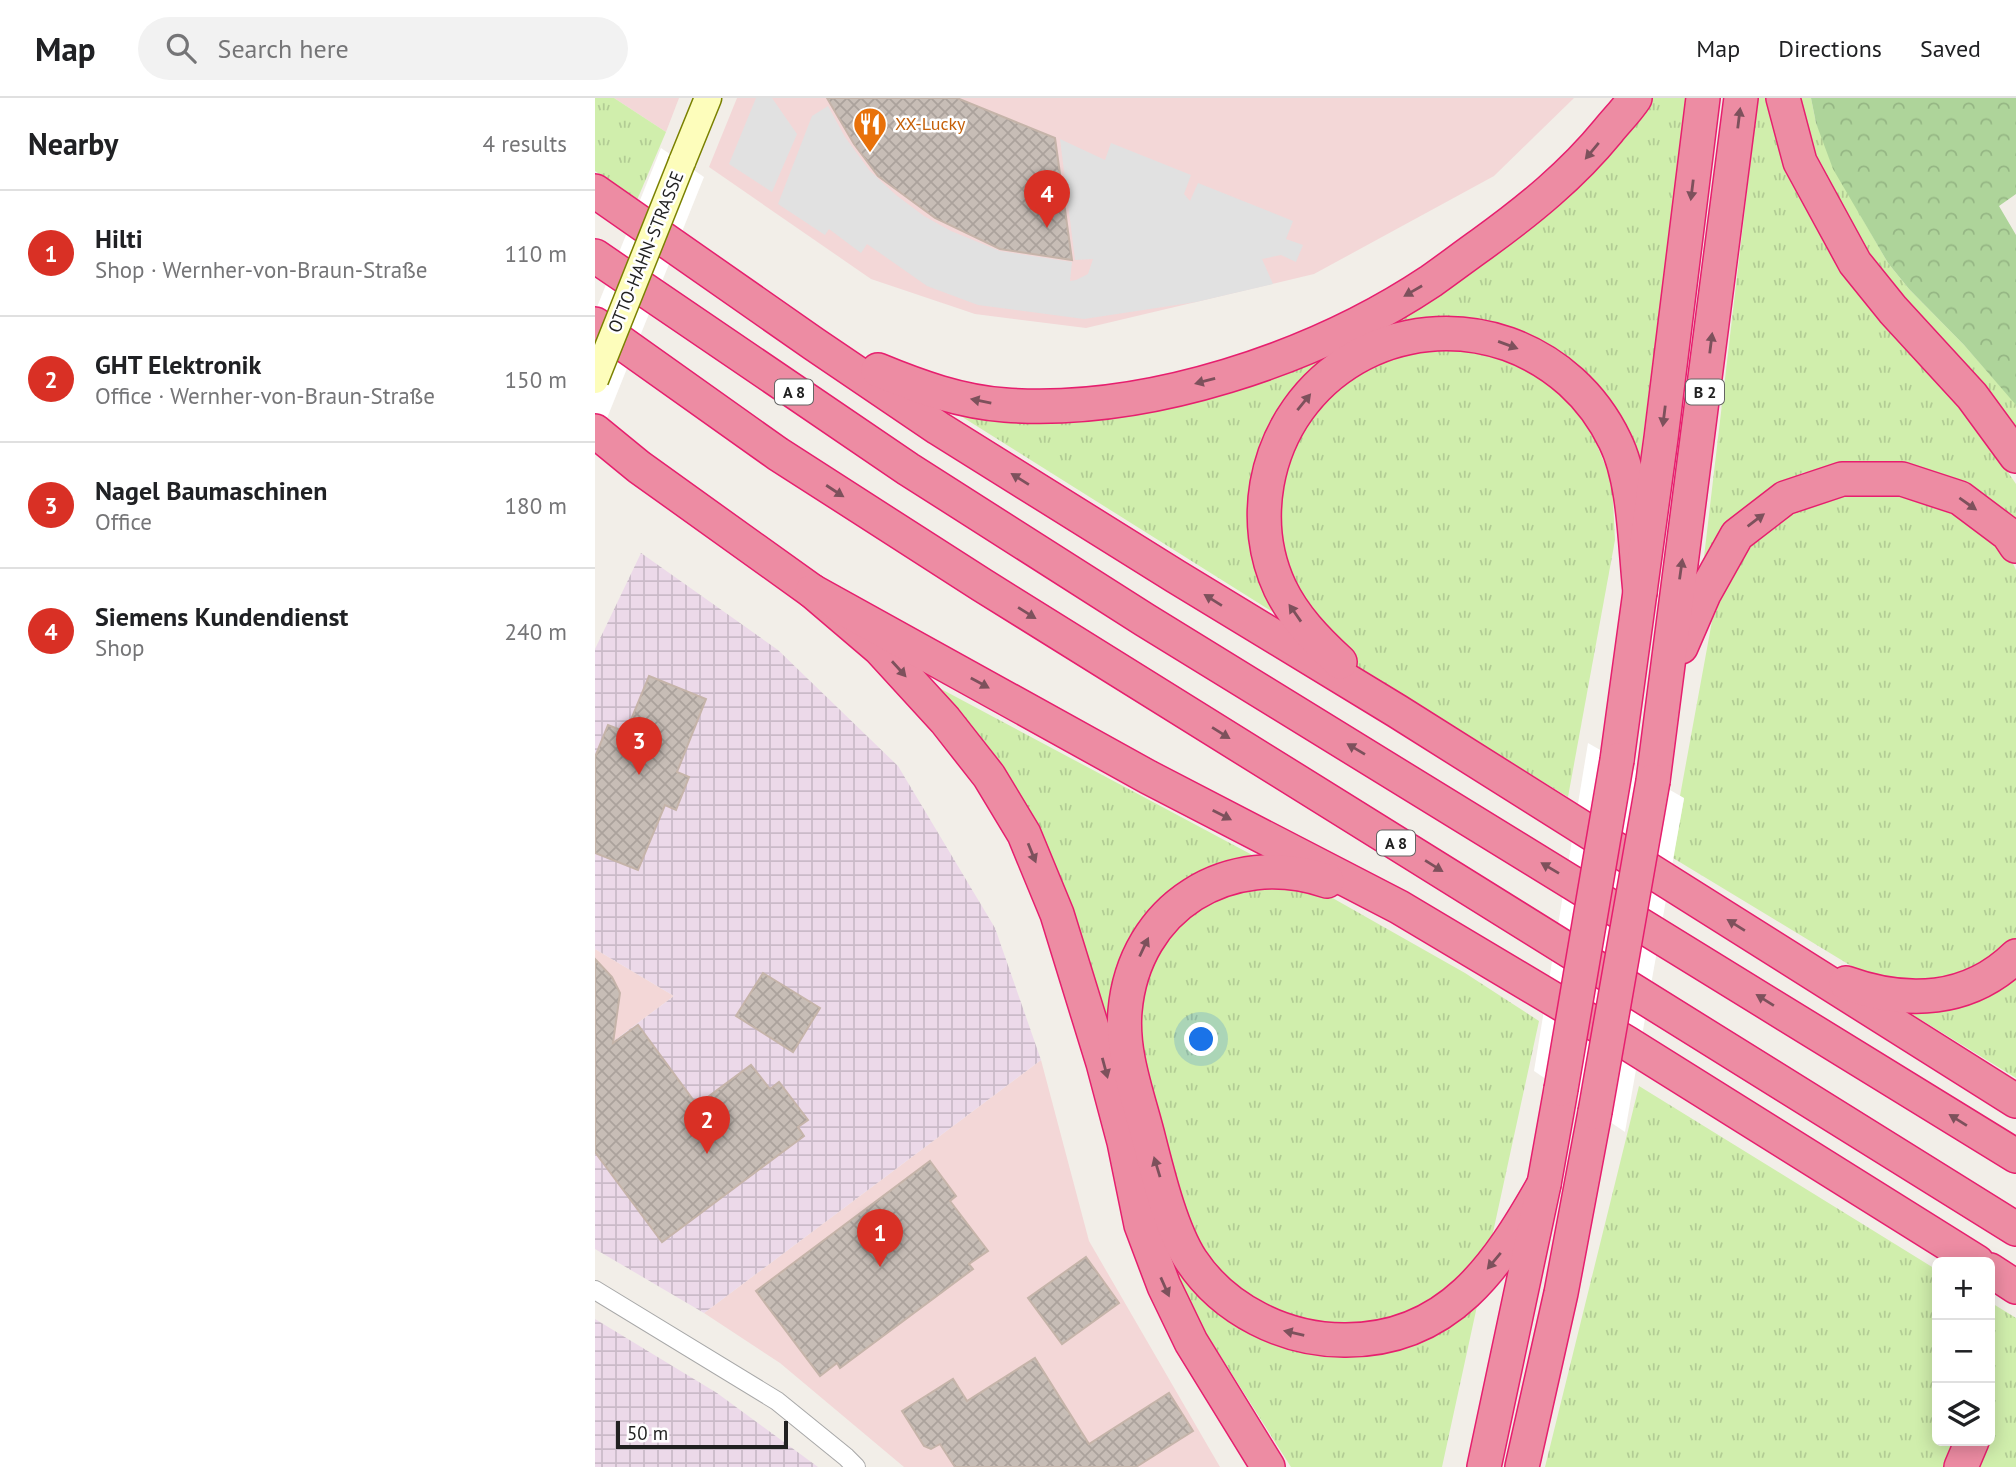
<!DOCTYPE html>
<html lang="en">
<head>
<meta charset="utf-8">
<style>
	:root { --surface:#fff; --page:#f2f2f2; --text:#202124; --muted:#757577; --line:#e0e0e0; --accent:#d93025 }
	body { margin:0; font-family:"PT Sans",sans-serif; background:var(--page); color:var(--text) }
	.controls { position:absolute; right:21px; bottom:21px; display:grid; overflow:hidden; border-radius:10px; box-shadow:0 4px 18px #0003 }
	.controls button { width:63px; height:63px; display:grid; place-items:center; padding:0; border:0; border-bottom:2px solid var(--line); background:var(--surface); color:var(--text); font:35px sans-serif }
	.scale { position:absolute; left:21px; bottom:18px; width:172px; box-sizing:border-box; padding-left:7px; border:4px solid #212121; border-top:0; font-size:19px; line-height:24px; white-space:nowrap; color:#212121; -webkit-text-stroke:5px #fff; paint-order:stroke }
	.you { position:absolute; left:607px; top:942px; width:24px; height:24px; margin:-18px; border:5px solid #fff; border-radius:50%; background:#1a73e8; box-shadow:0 0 0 10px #1a73e833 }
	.badge { display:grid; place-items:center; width:46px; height:46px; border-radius:50%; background:var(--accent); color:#fff; font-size:23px; font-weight:700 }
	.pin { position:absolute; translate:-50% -58px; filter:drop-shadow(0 2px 4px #0008) }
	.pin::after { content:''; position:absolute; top:37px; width:24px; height:21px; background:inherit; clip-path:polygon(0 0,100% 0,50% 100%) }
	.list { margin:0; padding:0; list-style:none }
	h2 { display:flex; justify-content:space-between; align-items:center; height:91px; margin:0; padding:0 28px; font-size:30px }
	h2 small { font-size:23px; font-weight:400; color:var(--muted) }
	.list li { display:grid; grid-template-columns:46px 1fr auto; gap:21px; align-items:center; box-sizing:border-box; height:126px; padding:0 28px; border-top:2px solid var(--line) }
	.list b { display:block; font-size:26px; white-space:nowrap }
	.list p { margin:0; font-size:23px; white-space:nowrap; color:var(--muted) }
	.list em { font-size:23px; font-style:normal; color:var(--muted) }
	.icon { flex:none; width:38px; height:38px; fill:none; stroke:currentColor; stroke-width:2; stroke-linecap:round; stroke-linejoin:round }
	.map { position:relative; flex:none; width:1421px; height:1369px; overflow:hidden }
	header { display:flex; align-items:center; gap:42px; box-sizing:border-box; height:98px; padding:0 35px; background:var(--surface); border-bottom:2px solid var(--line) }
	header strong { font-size:33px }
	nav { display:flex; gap:38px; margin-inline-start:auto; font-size:24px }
	.search { width:490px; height:63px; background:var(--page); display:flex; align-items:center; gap:18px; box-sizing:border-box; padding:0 24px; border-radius:38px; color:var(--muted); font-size:26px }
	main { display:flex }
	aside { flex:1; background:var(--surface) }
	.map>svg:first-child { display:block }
</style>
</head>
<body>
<header>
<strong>Map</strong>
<div class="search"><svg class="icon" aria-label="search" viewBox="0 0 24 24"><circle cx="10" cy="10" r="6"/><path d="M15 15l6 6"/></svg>Search here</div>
<nav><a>Map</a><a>Directions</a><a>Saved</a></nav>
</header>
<main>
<aside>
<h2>Nearby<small>4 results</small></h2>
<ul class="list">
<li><span class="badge">1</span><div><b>Hilti</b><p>Shop · Wernher-von-Braun-Straße</p></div><em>110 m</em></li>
<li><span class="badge">2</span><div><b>GHT Elektronik</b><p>Office · Wernher-von-Braun-Straße</p></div><em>150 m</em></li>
<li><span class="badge">3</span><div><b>Nagel Baumaschinen</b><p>Office</p></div><em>180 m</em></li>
<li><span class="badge">4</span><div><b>Siemens Kundendienst</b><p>Shop</p></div><em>240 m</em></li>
</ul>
</aside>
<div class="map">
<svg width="1421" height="1369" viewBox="0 0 1421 1369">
	<defs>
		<pattern id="industrial-grid" width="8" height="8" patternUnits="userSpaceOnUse" patternTransform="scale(1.75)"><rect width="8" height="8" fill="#ecd9e9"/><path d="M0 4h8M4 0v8" fill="none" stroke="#cabac8"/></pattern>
		<pattern id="grass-tufts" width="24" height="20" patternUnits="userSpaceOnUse" patternTransform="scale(1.75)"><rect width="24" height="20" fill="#d0eeac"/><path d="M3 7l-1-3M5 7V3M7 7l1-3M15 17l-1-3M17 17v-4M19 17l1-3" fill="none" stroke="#b2cc94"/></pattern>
		<pattern id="forest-crowns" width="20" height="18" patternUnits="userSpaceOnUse" patternTransform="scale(1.75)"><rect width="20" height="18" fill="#aed49a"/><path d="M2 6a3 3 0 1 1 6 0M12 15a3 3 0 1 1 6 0" fill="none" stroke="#95b684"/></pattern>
		<pattern id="building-cross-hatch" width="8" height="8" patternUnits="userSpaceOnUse" patternTransform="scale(1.75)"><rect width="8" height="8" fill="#c7bdb6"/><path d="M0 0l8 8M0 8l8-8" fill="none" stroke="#aba29c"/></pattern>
	</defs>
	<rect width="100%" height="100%" fill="#f2eee8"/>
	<g fill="#f3d7d7">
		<path d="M19,0h65l-13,34z"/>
		<path d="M142,0h837l-80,78 -180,98 -228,54 -111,-14 -104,-35 -162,-112z"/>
		<path d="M0,851l79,47 -79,59z"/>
		<path d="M446,962l48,181 131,226h-316l-124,-104 -76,-50z"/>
	</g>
	<g fill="url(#industrial-grid)">
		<path d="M46,455l137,97 120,116 97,162 46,132 -337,253 -109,-64v-194l79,-59 -79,-47v-300z"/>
		<path d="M0,1221l122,74 101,74h-223z"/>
	</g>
	<g fill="url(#grass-tufts)">
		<path d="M0,0h19l52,34 -29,68 -42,-29z"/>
		<path d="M1052,0h41l-51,384 -58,-113 -182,-43 -135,126 17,164 -331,-208 70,10 326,-78z"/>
		<path d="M1163,0h12l68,167 81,98 51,54 46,67v43l-164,-63 -50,9 -47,26 -28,26 -23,32z"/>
		<path d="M1202,0h14l5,25 42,88 30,52 21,26 55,56 52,59v29l-147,-171 -63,-114z"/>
		<path d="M847,247l58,10 51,29 39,44 22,54 3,58 -47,257 -199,-121 -48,-33 -35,-47 -13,-115 60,-98 51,-28z"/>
		<path d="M1262,393l61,3 54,26 36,33 8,17v369l-22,23 -56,24 -62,-5 -203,-123 11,-59 -4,-3 32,-175 22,-52 26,-34 40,-28z"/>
		<path d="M333,584l401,214 136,77 74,48 -97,446h-151l-113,-178 -100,-351z"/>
		<path d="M1421,878v102l-106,-65 47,-6z"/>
		<path d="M1044,988l298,184v171h53v-139l26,16v149h-471z"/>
	</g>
	<path fill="url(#forest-crowns)" d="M1216,0h205v96l-17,12 17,29v170l-52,-60 -55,-56 -21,-26 -55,-94 -17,-46z"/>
	<g fill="#e1e1e1">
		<path d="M161,0h16l25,36 -25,58 -43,-28z"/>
		<path d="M233,8l17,31 25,34 26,24 28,21 27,15 49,20 72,11 -2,19 6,-1 12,-6 5,-15 -18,1 -15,-121 45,21 6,-17 80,32 -7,19 6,7 8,-18 95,38 -7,18 17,6 -7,17 -15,-7 -19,4 11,25 -77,18 -112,17 -106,-14 -51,-19 -60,-42 -6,9 -32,-24 -4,6 -47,-31 34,-88z"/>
	</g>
	<g fill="#fff">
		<path d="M66,50l43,29 -109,271v-136z"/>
		<path d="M993,645l96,55 -59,334 -91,-61z"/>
	</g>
	<g fill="url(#building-cross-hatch)" stroke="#c5b4a9" stroke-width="2">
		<path d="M232,0h130l98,40 17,122 -72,-11 -65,-31 -57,-42 -24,-32z"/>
		<path d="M54,578l57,23 -29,73 12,5 -13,33 -11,-5 -27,65 -43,-17v-96l13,-32 18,7z"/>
		<path d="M0,861l17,18 8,16 -7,50 25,-18 59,80 54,-40 19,24 9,-7 29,38 -10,7 6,9 -142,106 -67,-90z"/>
		<path d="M168,875l57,35 -27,44 -57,-36z"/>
		<path d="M335,1063l26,35 -6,5 38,50 -19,13 4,5 -133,99 -3,-5 -17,13 -64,-85z"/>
		<path d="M491,1159l33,46 -57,41 -34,-46z"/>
		<path d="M440,1260l54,86 80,-51 24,38 -57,36h-181l-15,-23 -9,5 -7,-3 -22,-35 51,-32 14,22z"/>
	</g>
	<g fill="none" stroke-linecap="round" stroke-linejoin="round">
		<g stroke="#a8a8a8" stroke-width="20">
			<path id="street" d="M0,1192l182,111 69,56 10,10"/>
		</g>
		<g stroke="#7a8100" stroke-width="29">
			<path id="secondary" d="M87,64l26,-64"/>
		</g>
		<g stroke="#e61f6e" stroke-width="36">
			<g id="highway">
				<path d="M1188,0l17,64 55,101 38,47 79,86 44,60"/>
				<path d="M0,93l219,153 124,84 237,148 222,135 619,390"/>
				<path d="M0,158l313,213 237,151 871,536"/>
				<path d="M0,226l183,130 204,131 1034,644"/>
				<path d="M283,272c41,17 83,32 127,35 141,10 309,-46 426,-124 17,-12 34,-25 51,-37 47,-34 90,-69 126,-113 9,-11 19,-21 27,-33"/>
				<path d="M0,333l44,36 173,124 68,58 65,71 44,56 35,58 33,80 46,149 21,79 17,83 23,61 27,56 77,125"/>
				<path d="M217,493l336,186 251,130 228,136 350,219"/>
				<path d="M1086,549l23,-53 33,-59 48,-37 57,-19h60l58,19 48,36 8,12"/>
				<path d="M745,564c-24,-22 -46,-45 -60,-74 -15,-32 -19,-69 -13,-104 20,-112 133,-177 241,-140 47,17 85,51 107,97 20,40 20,106 25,151"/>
				<path d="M1022,662l44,-322 42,-340"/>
				<path d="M1058,683l88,-683"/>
				<path d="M732,783c-98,-33 -193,26 -202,130 -4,43 14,88 24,129 9,35 22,89 42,120 33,50 94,80 153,80 105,1 154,-75 200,-156"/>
				<path d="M1251,885c61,22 123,19 170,-27"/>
				<path d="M1395,1172l26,17"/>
				<path d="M889,1369l60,-283 17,-95"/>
				<path d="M927,1369l39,-174 34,-181"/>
				<path d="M1366,1369l11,-26"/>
			</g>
		</g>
		<use href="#street" stroke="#fff" stroke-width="18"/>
		<use href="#secondary" stroke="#fdfdbb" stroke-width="26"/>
		<use href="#highway" stroke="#ed8ca3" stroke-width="33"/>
		<g stroke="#7a8100" stroke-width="29" stroke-linecap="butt">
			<path id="secondary-bridge" d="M0,282l87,-218"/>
		</g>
		<g stroke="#e61f6e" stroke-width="36" stroke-linecap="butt">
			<g id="highway-bridge">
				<path d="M966,991l56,-329"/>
				<path d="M1000,1014l58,-331"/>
			</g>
		</g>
		<use href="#secondary-bridge" stroke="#fdfdbb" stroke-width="26"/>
		<use href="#highway-bridge" stroke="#ed8ca3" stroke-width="33"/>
	</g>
	<defs><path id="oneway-solid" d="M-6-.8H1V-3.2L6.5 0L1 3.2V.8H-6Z" transform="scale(1.75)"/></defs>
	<g fill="#7d515c">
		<use href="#oneway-solid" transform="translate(1144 20) rotate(-83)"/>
		<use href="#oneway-solid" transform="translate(997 53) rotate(130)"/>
		<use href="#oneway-solid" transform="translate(1097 92) rotate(97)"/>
		<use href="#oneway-solid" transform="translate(818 193) rotate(150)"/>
		<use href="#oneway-solid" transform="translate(1116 245) rotate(-83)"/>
		<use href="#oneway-solid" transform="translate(913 247) rotate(20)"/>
		<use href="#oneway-solid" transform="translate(610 283) rotate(165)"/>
		<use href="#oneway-solid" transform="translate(386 303) rotate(-169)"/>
		<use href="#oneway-solid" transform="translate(709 304) rotate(-51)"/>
		<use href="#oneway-solid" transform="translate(1069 318) rotate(97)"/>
		<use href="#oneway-solid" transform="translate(425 381) rotate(-148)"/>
		<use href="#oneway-solid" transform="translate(240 393) rotate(33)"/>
		<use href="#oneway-solid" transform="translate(1373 406) rotate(35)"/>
		<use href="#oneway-solid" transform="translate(1161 422) rotate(-37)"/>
		<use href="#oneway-solid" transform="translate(1086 471) rotate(-82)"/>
		<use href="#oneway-solid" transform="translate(618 502) rotate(-148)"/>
		<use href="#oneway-solid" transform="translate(432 515) rotate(32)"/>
		<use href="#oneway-solid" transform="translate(700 515) rotate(-125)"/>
		<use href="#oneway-solid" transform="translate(304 571) rotate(48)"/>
		<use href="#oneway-solid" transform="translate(385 585) rotate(29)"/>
		<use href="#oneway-solid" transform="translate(626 635) rotate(32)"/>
		<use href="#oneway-solid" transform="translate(761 651) rotate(-149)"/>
		<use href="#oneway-solid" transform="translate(627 717) rotate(27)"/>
		<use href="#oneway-solid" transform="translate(437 755) rotate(68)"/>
		<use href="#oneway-solid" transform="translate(839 768) rotate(32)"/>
		<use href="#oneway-solid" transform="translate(955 770) rotate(-149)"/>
		<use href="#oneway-solid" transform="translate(1141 827) rotate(-148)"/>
		<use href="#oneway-solid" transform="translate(549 849) rotate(-65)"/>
		<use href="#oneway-solid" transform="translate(1170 902) rotate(-148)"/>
		<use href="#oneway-solid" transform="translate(510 970) rotate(75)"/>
		<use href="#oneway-solid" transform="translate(1363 1022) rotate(-148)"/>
		<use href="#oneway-solid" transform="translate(562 1069) rotate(-107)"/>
		<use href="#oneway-solid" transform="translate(899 1163) rotate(130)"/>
		<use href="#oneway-solid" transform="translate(570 1189) rotate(66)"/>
		<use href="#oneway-solid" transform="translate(699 1235) rotate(-167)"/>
	</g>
	<defs>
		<g id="restaurant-pin" transform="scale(1.75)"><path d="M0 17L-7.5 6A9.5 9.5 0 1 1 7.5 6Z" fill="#e8710a" stroke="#fff"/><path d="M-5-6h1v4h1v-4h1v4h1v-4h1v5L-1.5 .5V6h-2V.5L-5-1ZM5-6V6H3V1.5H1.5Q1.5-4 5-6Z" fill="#fff"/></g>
	</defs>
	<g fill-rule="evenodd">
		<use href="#restaurant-pin" x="275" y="26"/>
	</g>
	<g text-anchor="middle" stroke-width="5" stroke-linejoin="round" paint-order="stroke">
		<g fill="#fff" stroke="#646464" stroke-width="2">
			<rect x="180" y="281.5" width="38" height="25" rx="5"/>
			<rect x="1091" y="281.5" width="38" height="25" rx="5"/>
			<rect x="782" y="732.5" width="38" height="25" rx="5"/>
		</g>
		<g font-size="16" font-weight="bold" fill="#212121">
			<text x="199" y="300">A 8</text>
			<text x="1110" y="300">B 2</text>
			<text x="801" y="751">A 8</text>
		</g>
		<g font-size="18" fill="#c56008" stroke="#fff" text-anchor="start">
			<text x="300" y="32">XX-Lucky</text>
		</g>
		<g font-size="18" fill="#212121" stroke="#fff">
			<text transform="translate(51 154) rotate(-68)" y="6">OTTO-HAHN-STRASSE</text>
		</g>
	</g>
</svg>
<div class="controls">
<button>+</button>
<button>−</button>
<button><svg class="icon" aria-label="layers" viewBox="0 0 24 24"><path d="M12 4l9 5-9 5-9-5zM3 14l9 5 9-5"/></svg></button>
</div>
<div class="scale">50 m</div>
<div class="you"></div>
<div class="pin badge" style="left:285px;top:1169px">1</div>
<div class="pin badge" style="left:112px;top:1056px">2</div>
<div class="pin badge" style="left:44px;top:677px">3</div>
<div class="pin badge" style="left:452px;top:130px">4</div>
</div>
</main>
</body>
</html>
